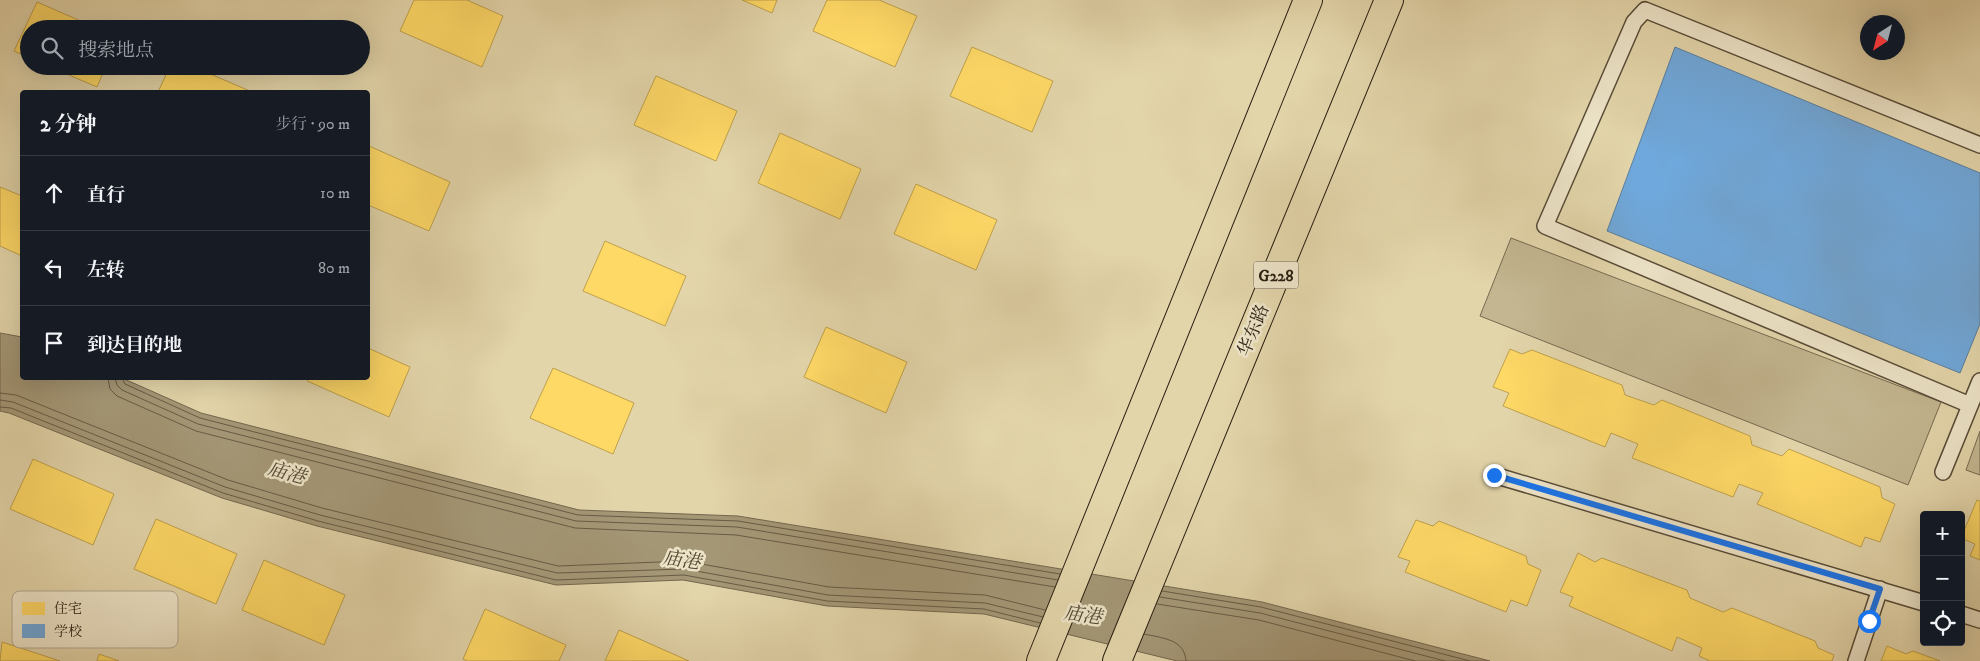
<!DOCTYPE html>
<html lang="zh">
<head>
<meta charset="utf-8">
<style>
	:root { --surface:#171b24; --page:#20242c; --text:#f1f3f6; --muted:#9ea1a6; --line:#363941 }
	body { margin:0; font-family:"IM FELL DW Pica","Noto Serif SC",serif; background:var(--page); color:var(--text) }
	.controls { position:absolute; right:15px; bottom:15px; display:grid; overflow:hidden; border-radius:5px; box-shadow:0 5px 20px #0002 }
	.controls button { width:45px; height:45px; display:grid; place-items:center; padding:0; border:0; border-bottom:1px solid var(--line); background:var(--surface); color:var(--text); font:25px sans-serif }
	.compass { position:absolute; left:1860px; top:15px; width:45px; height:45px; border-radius:50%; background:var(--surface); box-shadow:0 5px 20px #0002; rotate:216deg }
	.stop { position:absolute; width:15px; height:15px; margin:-11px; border:4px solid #1a73e8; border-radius:50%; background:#fff }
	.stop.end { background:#1a73e8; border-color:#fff; box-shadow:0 1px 5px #0008 }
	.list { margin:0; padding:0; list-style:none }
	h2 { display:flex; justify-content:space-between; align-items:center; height:65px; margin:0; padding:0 20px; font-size:21px }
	h2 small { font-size:16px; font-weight:400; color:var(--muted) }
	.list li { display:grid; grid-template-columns:32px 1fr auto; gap:15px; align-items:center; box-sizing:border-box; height:75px; padding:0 20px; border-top:1px solid var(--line) }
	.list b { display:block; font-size:19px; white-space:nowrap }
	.list em { font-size:16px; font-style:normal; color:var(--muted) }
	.icon { flex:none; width:28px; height:28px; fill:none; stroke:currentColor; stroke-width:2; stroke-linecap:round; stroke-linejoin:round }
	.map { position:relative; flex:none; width:1980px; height:661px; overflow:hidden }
	.search { position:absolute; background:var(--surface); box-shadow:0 5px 20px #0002; left:20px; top:20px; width:350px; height:55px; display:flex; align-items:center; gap:12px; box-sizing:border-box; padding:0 18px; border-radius:28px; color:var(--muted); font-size:19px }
	.panel { position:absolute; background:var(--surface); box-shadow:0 5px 20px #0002; left:20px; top:90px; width:350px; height:290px; border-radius:5px }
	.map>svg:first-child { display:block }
</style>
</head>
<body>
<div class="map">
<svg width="1980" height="661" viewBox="0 0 1980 661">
	<rect width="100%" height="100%" fill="#e3d5aa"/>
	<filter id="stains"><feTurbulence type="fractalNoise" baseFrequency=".004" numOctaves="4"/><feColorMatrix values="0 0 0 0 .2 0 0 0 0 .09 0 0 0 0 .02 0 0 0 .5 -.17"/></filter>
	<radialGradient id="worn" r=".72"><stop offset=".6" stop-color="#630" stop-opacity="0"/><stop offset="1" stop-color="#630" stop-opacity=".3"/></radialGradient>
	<g fill="#c3b690" stroke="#766a51">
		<path d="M1511,238l430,164 -33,83 -428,-169z"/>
		<path d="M1980,431v44l-14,-5z"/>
	</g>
	<path fill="#a49776" stroke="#73674e" d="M0,333l22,4v41h100l79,35 378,97 159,6 524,86 228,59h-313l-193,-47 -157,-8 -144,-26 -127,5 -239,-59 -95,-28 -213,-85 -9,-2z"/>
	<g fill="#ffd966" stroke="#bfa14d">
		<path d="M414,0h53l36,16 -21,51 -82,-36z"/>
		<path d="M742,0h35l-5,13z"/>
		<path d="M827,0h52l38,16 -22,51 -82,-36z"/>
		<path d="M37,2l62,27h-70v29l-15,-7z"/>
		<path d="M972,47l81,34 -21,51 -82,-36z"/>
		<path d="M48,66h58l-9,21z"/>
		<path d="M170,66h22l60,26h-94z"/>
		<path d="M656,76l81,35 -21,50 -82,-36z"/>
		<path d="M780,133l81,36 -21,50 -82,-36z"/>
		<path d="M369,146l81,36 -21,49 -61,-26z"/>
		<path d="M916,184l81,36 -21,50 -82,-36z"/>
		<path d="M0,187l22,9v60l-22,-10z"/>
		<path d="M605,241l81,35 -21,50 -82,-35z"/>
		<path d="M826,327l81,35 -21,51 -82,-36z"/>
		<path d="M368,348l42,19 -21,50 -82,-36 2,-3h59z"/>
		<path d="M1510,349l12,5 10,-4 90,35 3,10 29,10 8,-5 88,36 2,9 30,11 7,-7 91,38 2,11 13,6 -15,38 -15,-5 -4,10 -104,-43 6,-11 -24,-9 -6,13 -101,-39 6,-14 -27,-11 -6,14 -102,-41 6,-13 -16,-6z"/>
		<path d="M553,368l81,35 -21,51 -83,-36z"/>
		<path d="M33,459l81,35 -21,51 -83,-36z"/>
		<path d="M1977,500l3,1v59l-10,-4 5,-12 -14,-6z"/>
		<path d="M156,519l81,35 -21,50 -82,-35z"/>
		<path d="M1416,520l17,6 6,-5 87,35 2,8 13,6 -14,36 -16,-6 -5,12 -101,-40 5,-11 -12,-4z"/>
		<path d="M1578,553l17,9 7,-4 85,32 3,8 33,14 9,-4 83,33 3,7 16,7 -2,6h-122l-11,-5 3,-8 -25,-11 -5,14 -103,-45 4,-9 -13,-5z"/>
		<path d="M264,560l81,35 -21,50 -82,-35z"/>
		<path d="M485,609l81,36 -7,16h-92l-4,-2z"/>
		<path d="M619,630l70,31h-84z"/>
		<path d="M2,642l58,19h-60z"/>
		<path d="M1887,646l19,8 7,-3 27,10h-59z"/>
		<path d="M99,654l20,7h-22z"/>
	</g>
	<path fill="#6fa8dc" stroke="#5a7f9f" d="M1675,47l305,126v151l-20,49 -353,-142z"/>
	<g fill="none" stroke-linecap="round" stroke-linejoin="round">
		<g stroke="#665b44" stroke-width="1">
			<path d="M108,378l2,11 7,7 79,35 379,97 161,7 319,52"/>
			<path d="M115,378l2,7 5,5 76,34 378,97 161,6 321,53"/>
			<path d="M122,378l3,6 75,34 378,97 160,6 322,53"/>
			<path d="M0,393l16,2 212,85 94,28 236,58 127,-5 144,26 156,8 60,15"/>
			<path d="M0,400l13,2 212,85 95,28 237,58 128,-4 143,26 157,8 58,14"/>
			<path d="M0,407l11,1 212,85 95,28 238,59 128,-5 143,26 157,8 56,14"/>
			<path d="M1162,591l99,16 209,54"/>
			<path d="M1160,597l100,16 185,48"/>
			<path d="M1157,604l102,16 156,41"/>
			<path d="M1144,634c18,4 41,5 42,27"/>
		</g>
		<g stroke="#584c38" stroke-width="18">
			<g id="service">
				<path d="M1970,405l-425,-179 89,-204 11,-12 335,135"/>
				<path d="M1943,472l37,-91"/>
				<path d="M1494,475l430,128"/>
				<path d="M1961,614l19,6"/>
				<path d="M1856,661l24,-72"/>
			</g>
		</g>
		<g stroke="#291f12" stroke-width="30">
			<g id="trunk">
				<path d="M1041,661l267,-661"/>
				<path d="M1117,661l272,-661"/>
			</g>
		</g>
		<use href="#service" stroke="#ede4c8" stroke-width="15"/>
		<use href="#trunk" stroke="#e3d5aa" stroke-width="28"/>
	</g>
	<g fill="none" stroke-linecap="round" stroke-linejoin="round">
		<path stroke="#1a73e8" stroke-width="6" d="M1494,475l386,114 -11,32"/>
	</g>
	<g text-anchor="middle" stroke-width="5" stroke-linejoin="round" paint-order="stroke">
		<rect fill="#ede4c8" stroke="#645a49" stroke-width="1" x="1253.5" y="261.5" width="45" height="27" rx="4"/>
		<g font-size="16" font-weight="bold" fill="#291f12">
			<text x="1276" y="281">G228</text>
		</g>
		<g font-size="18" fill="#291f12" stroke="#ede4c8">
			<text transform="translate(1253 330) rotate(-68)" y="6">华东路</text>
		</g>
		<g font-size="19" font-style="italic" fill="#544935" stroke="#ede4c8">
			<text transform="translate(287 472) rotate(15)" y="7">庙港</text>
			<text transform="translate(682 559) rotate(8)" y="7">庙港</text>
			<text transform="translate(1083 614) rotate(8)" y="7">庙港</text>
		</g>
	</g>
	<rect x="12" y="591" width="166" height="57" rx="8" fill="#ede4c8" stroke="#b2a991" stroke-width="1"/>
	<rect x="22" y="602" width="23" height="13" fill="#ffd966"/>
	<rect x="22" y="624" width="23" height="14" fill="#6fa8dc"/>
	<g font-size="14" fill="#291f12">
		<text x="54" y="613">住宅</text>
		<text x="54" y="636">学校</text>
	</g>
	<rect width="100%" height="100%" filter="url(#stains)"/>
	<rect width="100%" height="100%" fill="url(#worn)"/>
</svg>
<div class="controls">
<button>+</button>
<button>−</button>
<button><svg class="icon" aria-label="locate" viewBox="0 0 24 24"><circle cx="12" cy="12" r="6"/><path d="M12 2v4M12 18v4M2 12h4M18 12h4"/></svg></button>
</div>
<svg class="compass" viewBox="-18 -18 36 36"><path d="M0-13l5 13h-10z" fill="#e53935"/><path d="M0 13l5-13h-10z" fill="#9ea1a6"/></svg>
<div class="stop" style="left:1869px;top:621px"></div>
<div class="stop end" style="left:1494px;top:475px"></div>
<div class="search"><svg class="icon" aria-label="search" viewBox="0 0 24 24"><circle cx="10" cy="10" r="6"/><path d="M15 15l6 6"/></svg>搜索地点</div>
<section class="panel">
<h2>2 分钟<small>步行 · 90 m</small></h2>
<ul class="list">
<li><svg class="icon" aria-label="ahead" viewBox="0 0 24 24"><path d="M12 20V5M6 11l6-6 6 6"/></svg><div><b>直行</b></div><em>10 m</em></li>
<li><svg class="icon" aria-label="left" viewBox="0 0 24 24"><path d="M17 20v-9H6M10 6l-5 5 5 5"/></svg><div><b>左转</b></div><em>80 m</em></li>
<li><svg class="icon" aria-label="arrive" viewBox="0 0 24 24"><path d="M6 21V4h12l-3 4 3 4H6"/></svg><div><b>到达目的地</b></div></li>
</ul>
</section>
</div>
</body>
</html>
